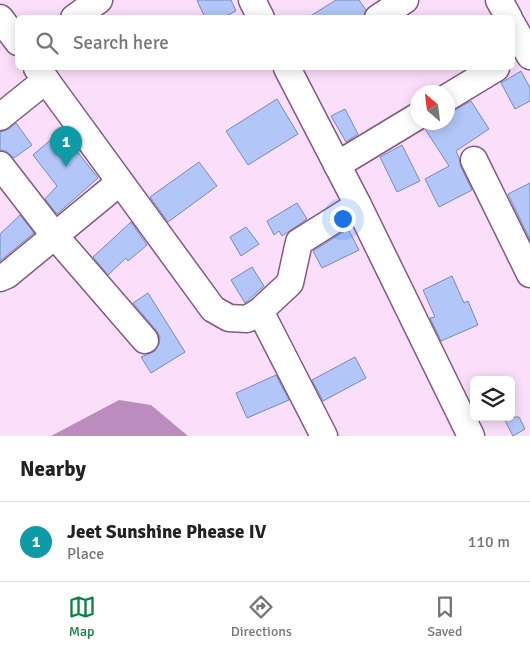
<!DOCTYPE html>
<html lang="en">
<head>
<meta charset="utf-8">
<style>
	:root { --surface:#fff; --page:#f6f6f6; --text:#222; --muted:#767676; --line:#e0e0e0; --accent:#0b8043 }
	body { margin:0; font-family:Signika,sans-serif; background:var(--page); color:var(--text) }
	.controls { position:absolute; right:15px; bottom:15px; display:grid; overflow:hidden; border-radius:8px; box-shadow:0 2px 12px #0003 }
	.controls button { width:45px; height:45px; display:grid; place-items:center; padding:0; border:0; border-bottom:1px solid var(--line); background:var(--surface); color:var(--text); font:25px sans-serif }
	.compass { position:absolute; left:410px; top:85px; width:45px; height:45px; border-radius:50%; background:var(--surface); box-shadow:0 2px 12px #0003; rotate:332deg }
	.you { position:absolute; left:342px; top:218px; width:18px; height:18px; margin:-12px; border:4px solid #fff; border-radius:50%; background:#1a73e8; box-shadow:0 0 0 8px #1a73e833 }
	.badge { display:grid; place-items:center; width:32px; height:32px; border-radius:50%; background:var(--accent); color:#fff; font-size:16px; font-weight:700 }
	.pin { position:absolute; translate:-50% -41px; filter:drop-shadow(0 1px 2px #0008) }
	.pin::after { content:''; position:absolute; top:26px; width:18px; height:15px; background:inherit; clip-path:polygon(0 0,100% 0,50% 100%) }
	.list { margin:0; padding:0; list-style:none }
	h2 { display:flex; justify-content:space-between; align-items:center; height:65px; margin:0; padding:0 20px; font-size:21px }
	h2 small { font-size:16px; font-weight:400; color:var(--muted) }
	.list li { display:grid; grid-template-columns:32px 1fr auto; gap:15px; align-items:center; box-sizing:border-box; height:80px; padding:0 20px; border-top:1px solid var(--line) }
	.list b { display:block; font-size:19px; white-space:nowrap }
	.list p { margin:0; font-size:16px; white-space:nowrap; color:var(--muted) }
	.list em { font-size:16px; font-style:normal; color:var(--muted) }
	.icon { flex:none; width:28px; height:28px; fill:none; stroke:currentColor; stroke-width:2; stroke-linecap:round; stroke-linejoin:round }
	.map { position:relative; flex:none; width:530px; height:436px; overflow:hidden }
	.search { position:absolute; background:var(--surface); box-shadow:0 2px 12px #0003; left:15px; right:15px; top:15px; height:55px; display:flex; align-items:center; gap:12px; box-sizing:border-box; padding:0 18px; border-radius:8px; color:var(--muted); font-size:19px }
	.sheet { height:145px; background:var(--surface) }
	nav { display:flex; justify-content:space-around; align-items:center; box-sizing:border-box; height:70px; border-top:1px solid var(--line); background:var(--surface); font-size:14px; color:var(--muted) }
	nav a { display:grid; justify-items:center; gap:2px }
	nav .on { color:var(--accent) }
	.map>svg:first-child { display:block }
</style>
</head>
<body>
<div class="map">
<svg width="530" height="436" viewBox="0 0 530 436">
	<rect width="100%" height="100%" fill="#fadefa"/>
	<path fill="#bd8cbe" d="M119,400l32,5 37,31h-137z"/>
	<g fill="#b2c7f8" stroke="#758abc">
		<path d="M197,0h34l5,11 -14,7h-17z"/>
		<path d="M336,0h23l7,10 -3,8h-56z"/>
		<path d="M521,71l9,17v13l-15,8 -14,-26z"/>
		<path d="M277,99l21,35 -50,31 -22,-34z"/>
		<path d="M471,101l18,28 -33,22 3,7 2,9 11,23 -33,17 -14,-28 24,-13 -24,-37 10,-7h13v-8z"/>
		<path d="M345,109l13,25 -12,8 -15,-26z"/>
		<path d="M16,123l16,22 -18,13 -8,-7 -6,-1v-18l9,-3z"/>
		<path d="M61,131l37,47 -41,36 -12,-15 12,-13 -24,-31z"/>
		<path d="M402,145l18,36 -23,11 -17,-35z"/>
		<path d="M199,162l18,24 -49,36 -18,-25z"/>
		<path d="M530,183v57l-22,-46z"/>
		<path d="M297,203l10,16 -25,17 -3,-5 -5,4 -7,-14z"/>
		<path d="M20,215l14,18 -34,28v-27z"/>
		<path d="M131,222l16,23 -19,16 -2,-3 -18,17 -15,-18z"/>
		<path d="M246,227l13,17 -18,12 -11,-19z"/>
		<path d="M348,229l11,21 -37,18 -9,-17z"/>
		<path d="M252,267l12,19 -19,17 -14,-23z"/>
		<path d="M452,276l12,27 4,-2 10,24 -37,16 -11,-23 5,-1 -12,-27z"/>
		<path d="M148,293l37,59 -34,21 -10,-16 14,-6 4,-7 1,-7 -4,-7 -23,-27z"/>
		<path d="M355,357l11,21 -43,23 -11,-21z"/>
		<path d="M276,375l13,25 -42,18 -11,-25z"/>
		<path d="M503,417h16l6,12 -12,7z"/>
	</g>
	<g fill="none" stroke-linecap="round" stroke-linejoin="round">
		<g stroke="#815982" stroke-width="29">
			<g id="minor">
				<path d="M252,0l9,18"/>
				<path d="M499,0l10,18"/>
				<path d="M0,18l18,24"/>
				<path d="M74,18l25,-18"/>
				<path d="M378,18l27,-18"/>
				<path d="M512,24l18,32"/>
				<path d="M37,68l176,241 16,9 18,1 13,-8 30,-28 9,-41 59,-37"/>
				<path d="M287,68l71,137 113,231"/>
				<path d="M448,97l48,-29"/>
				<path d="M0,117l46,-37"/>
				<path d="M474,160l56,114"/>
				<path d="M0,165l55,71 90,104"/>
				<path d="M337,165l81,-49"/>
				<path d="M0,278l7,-3 113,-93"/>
				<path d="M260,311l64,125"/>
			</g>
		</g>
		<use href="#minor" stroke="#fff" stroke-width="26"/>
	</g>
</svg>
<div class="controls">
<button><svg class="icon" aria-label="layers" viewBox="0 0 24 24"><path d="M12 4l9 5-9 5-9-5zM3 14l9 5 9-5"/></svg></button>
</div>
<svg class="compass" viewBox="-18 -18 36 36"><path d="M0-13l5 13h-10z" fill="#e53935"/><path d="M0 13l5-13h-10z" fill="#767676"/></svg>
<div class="you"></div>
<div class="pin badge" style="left:66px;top:167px;background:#0f9aa8">1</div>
<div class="search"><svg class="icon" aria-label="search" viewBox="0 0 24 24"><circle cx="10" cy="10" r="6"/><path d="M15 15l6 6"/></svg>Search here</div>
</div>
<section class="sheet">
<h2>Nearby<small></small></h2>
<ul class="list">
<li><span class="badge" style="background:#0f9aa8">1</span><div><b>Jeet Sunshine Phease IV</b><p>Place</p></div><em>110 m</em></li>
</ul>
</section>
<nav>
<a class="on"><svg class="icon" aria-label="map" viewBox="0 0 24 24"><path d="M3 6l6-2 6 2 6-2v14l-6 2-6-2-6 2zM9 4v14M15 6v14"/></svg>Map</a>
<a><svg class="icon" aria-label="directions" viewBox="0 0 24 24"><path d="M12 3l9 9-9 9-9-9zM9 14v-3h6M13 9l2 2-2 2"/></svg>Directions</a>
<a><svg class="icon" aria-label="saved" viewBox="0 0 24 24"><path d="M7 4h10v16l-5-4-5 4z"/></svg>Saved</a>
</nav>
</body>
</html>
